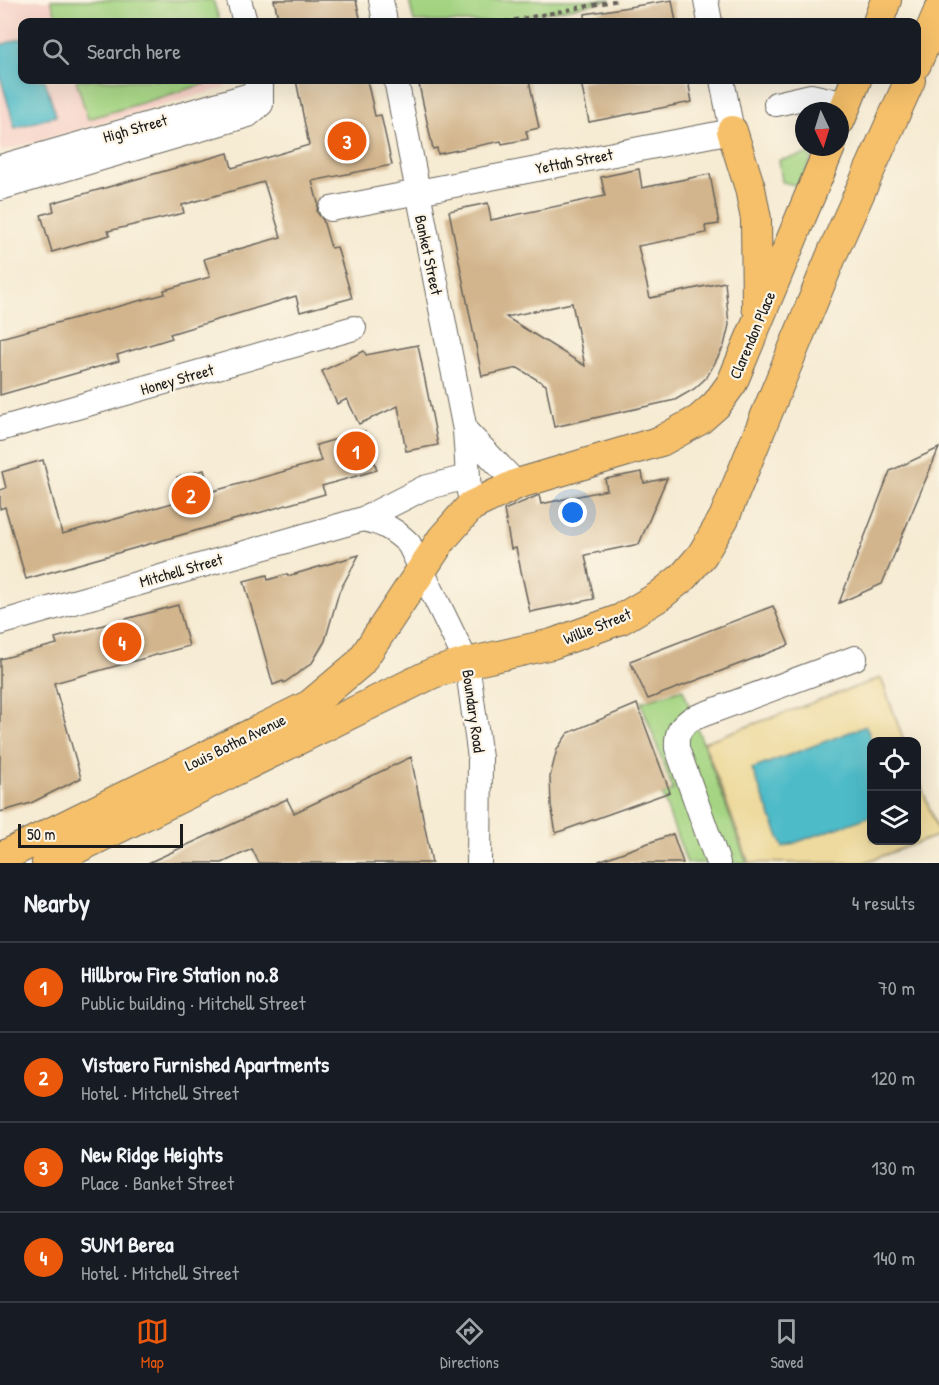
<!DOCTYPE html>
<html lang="en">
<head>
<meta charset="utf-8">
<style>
	:root { --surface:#171b24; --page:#242831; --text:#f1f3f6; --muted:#9ea1a6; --line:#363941; --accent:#ea580c }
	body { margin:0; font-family:"Patrick Hand",sans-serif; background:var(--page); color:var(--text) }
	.controls { position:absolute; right:18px; bottom:18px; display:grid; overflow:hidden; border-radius:12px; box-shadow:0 6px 24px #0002 }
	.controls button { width:54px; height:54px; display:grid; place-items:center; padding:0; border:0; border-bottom:2px solid var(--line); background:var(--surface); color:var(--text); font:30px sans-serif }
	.compass { position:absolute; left:795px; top:102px; width:54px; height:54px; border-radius:50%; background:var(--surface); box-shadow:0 6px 24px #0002; rotate:176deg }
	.scale { position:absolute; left:18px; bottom:15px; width:165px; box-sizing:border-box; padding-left:6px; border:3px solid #1c1c1c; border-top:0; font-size:16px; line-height:21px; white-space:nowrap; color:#1c1c1c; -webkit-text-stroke:4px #fcf5e5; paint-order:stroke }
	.you { position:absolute; left:573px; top:513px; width:21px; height:21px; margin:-15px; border:4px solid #fff; border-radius:50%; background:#1a73e8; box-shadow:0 0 0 9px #1a73e833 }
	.badge { display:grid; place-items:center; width:39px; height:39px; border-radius:50%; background:var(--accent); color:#fff; font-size:20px; font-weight:700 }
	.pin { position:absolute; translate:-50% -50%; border:3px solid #fff; box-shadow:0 2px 6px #0006 }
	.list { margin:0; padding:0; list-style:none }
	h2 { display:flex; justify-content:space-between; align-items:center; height:78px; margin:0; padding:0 24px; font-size:26px }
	h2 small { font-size:20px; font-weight:400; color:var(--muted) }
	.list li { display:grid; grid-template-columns:39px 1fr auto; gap:18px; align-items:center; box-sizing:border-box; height:90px; padding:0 24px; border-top:2px solid var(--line) }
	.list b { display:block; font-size:22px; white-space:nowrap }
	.list p { margin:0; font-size:20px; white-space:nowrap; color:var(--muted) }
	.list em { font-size:20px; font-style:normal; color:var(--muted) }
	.icon { flex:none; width:33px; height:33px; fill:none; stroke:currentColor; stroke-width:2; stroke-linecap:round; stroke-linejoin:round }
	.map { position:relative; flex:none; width:939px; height:863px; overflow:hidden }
	.search { position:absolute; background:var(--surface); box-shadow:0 6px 24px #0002; left:18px; right:18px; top:18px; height:66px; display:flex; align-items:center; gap:15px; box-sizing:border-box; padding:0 21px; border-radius:12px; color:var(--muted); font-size:22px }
	.sheet { height:438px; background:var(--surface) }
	nav { display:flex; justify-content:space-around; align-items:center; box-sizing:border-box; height:84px; border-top:2px solid var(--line); background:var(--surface); font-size:16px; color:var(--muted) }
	nav a { display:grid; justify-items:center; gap:3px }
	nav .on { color:var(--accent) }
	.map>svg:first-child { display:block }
</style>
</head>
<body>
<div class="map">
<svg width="939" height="863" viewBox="0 0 939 863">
	<rect width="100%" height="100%" fill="#fcf5e5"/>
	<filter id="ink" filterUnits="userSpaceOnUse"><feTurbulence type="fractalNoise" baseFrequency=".0167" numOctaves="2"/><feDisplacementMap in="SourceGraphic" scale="12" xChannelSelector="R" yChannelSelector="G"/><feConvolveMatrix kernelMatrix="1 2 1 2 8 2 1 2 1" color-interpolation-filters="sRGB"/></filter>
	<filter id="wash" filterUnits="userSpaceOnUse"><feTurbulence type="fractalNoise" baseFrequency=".008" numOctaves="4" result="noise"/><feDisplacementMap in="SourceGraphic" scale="24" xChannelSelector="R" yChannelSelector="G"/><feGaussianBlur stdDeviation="1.35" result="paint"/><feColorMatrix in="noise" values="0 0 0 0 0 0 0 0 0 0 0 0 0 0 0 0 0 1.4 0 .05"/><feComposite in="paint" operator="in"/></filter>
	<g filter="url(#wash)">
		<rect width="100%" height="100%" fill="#f6ebd3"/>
		<path fill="#f7d1c7" d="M0,0h213l7,22h-198v58h209l-8,8 -223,64z"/>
		<g fill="#a5d583" stroke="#607850" stroke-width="1.5">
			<path d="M51,0h162l7,22h-162z"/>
			<path d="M409,0h201l-111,22h-85z"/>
			<path d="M76,80h142l-130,39z"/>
			<path d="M808,154l4,4 -13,28 -17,-4 -3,-22z"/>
			<path d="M683,689l64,174h-60l-25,-68 11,-5 -32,-88z"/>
		</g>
		<path fill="#eeda9e" stroke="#857b5d" stroke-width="1.5" d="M881,678l23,63 -32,1v98h44l1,-66 22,61 -76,28h-114l-45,-121z"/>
		<g fill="#4ebbc8" stroke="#356c72" stroke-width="1.5">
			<path d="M22,38v42h23l11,36 -41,12 -15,-52v-31z"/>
			<path d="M866,726l6,15 -1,75 -88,31 -31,-78z"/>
		</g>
		<g id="blocks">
			<g fill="#d2b58d" fill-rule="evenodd">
				<path d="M274,0h82l5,22h-82z"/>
				<path d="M672,0l4,22h-91v-8z"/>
				<path d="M296,80h71l8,36 6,-1 11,50 -80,16 6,22 -1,9 6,8 8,28 6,-1 15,51 -52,14 -4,-16 -126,38 2,4 -55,17 2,6 -119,34v-57l165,-44 -1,-4 46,-13 -6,-18 77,-22 -17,-55 -82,23 2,8 -76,18 2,4 -58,17 -11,-37 13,-4 -2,-8 176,-50 4,15 77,-23z"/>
				<path d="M418,80h111l10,48 -13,3 2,8 -26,5 -1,-3 -63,13 -1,-6 -4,1z"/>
				<path d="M590,80h98l4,22 -103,20 -8,-40z"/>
				<path d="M639,169l3,19 68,-14 9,50 -14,2 1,7 -68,13 12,52 75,-16 4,43 -5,21 -17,31 -13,12 -19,11 -121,27 -8,-42 -28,-17 -36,8 -33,-165 39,-8 3,17 114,-24 -4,-19zM572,303l13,63 -79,-49z"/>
				<path d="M418,345l20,100 -32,6 -8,-45 -39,18 -12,-25 -10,5 -15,-33 42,-20 2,4z"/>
				<path d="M365,431l12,39 -55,16 3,8 -299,85 -21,-72 -5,2v-19l6,-2 -4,-16 41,-12 19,74 121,-34 -6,-23 27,-7 6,22 111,-31 -5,-16z"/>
				<path d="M939,448l-57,136 -43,19 51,-132z"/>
				<path d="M642,472l2,11 23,-5 -28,66 -54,11 9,44 -64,13 -14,-64 -5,1 -7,-39 35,-15 2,9 66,-14 -2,-11z"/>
				<path d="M359,555l-20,37 -14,49 -13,22 -28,20 -1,-2 -10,4 -29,-104 23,-6 1,5 19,-6 1,2z"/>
				<path d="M178,605l11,41 -135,37 27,95 -50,25 -31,9v-153l57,-15 -2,-6z"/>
				<path d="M773,606l16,39 -141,54 -18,-38z"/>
				<path d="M637,704l33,88 -114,41 -5,-28 -1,-28 7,-28 11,-16z"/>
				<path d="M411,757l21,106h-173l-7,-14 -30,14h-74l139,-64 7,14z"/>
				<path d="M673,834l10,29h-83l-1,-2z"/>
			</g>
		</g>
	</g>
	<g filter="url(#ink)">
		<use href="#blocks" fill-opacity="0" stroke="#68645c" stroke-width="1.5"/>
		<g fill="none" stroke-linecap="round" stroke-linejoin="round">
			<g stroke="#68645c" stroke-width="26">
				<g id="minor">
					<path d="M239,0l6,22"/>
					<path d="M381,0l4,22"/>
					<path d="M706,0l4,22"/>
					<path d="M396,80l69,350 4,62"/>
					<path d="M776,104l35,-8 35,8"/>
					<path d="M0,167l250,-72 11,-11v-4"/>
					<path d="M0,188l248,-73 13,-11v-20"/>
					<path d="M331,209l401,-78 -10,-51"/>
					<path d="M0,429l354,-101"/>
					<path d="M465,430l52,54"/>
					<path d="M363,519c20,4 32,11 46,25l58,119 13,95 -1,105"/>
					<path d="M0,623l363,-104 61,-31 43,-11"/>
					<path d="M718,863l-41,-115c-1,-14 2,-20 14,-29l164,-61"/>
				</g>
			</g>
			<g stroke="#68645c" stroke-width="32">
				<g id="major">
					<path d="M878,22l8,-22"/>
					<path d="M916,64l23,-53"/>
					<path d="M840,120l16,-40"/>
					<path d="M732,131l18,57 6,31 1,88"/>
					<path d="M0,858l310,-153 50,-42 82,-124 29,-33 46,-22 144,-43 38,-21 17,-15 16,-22 98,-236"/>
					<path d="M47,863l386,-190 34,-10 85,-19 69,-25 37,-22 25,-20 19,-22 22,-37 109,-266 77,-172"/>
				</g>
			</g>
			<path stroke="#68645c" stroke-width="4" stroke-dasharray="4.5 4.5" stroke-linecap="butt" d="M505,22l114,-22"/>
			<use href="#minor" stroke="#fff" stroke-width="24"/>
			<use href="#major" stroke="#f6c06b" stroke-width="30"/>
		</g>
	</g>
	<g text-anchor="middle" stroke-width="4.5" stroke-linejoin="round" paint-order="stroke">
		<g font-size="16" fill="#1c1c1c" stroke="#fcf5e5">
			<text transform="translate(135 128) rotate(-16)" y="6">High Street</text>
			<text transform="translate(574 161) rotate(-11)" y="6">Yettah Street</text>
			<text transform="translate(429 255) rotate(78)" y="6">Banket Street</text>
			<text transform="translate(752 335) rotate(-67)" y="6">Clarendon Place</text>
			<text transform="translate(177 379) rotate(-16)" y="6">Honey Street</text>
			<text transform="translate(181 570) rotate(-16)" y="6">Mitchell Street</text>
			<text transform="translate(597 626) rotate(-22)" y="6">Willie Street</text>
			<text transform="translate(474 711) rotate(82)" y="6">Boundary Road</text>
			<text transform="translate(235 742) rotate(-26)" y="6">Louis Botha Avenue</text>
		</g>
	</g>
</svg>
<div class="controls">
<button><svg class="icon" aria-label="locate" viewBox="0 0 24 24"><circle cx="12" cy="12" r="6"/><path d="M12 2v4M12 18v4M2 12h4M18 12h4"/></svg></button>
<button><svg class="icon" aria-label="layers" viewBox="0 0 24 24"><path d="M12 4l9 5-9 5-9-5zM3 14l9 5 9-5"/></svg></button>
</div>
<svg class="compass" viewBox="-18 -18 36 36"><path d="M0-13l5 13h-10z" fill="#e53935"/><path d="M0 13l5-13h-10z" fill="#9ea1a6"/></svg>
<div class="scale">50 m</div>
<div class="you"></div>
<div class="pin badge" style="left:356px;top:451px">1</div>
<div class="pin badge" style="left:191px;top:495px">2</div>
<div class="pin badge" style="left:347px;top:141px">3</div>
<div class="pin badge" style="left:122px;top:642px">4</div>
<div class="search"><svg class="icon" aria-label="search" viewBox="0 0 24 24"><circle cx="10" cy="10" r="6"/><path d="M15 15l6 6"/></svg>Search here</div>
</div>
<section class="sheet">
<h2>Nearby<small>4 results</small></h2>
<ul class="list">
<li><span class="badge">1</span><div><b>Hillbrow Fire Station no.8</b><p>Public building · Mitchell Street</p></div><em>70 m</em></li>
<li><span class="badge">2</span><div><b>Vistaero Furnished Apartments</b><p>Hotel · Mitchell Street</p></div><em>120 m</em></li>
<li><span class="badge">3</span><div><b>New Ridge Heights</b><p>Place · Banket Street</p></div><em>130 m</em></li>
<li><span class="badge">4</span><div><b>SUN1 Berea</b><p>Hotel · Mitchell Street</p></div><em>140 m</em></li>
</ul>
</section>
<nav>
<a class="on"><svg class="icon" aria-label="map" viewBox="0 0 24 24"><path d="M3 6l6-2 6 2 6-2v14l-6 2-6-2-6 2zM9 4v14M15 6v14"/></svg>Map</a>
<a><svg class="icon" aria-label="directions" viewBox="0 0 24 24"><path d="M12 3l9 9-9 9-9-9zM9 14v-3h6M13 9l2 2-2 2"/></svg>Directions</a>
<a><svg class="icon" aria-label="saved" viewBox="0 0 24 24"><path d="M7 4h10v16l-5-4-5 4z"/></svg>Saved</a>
</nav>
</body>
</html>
